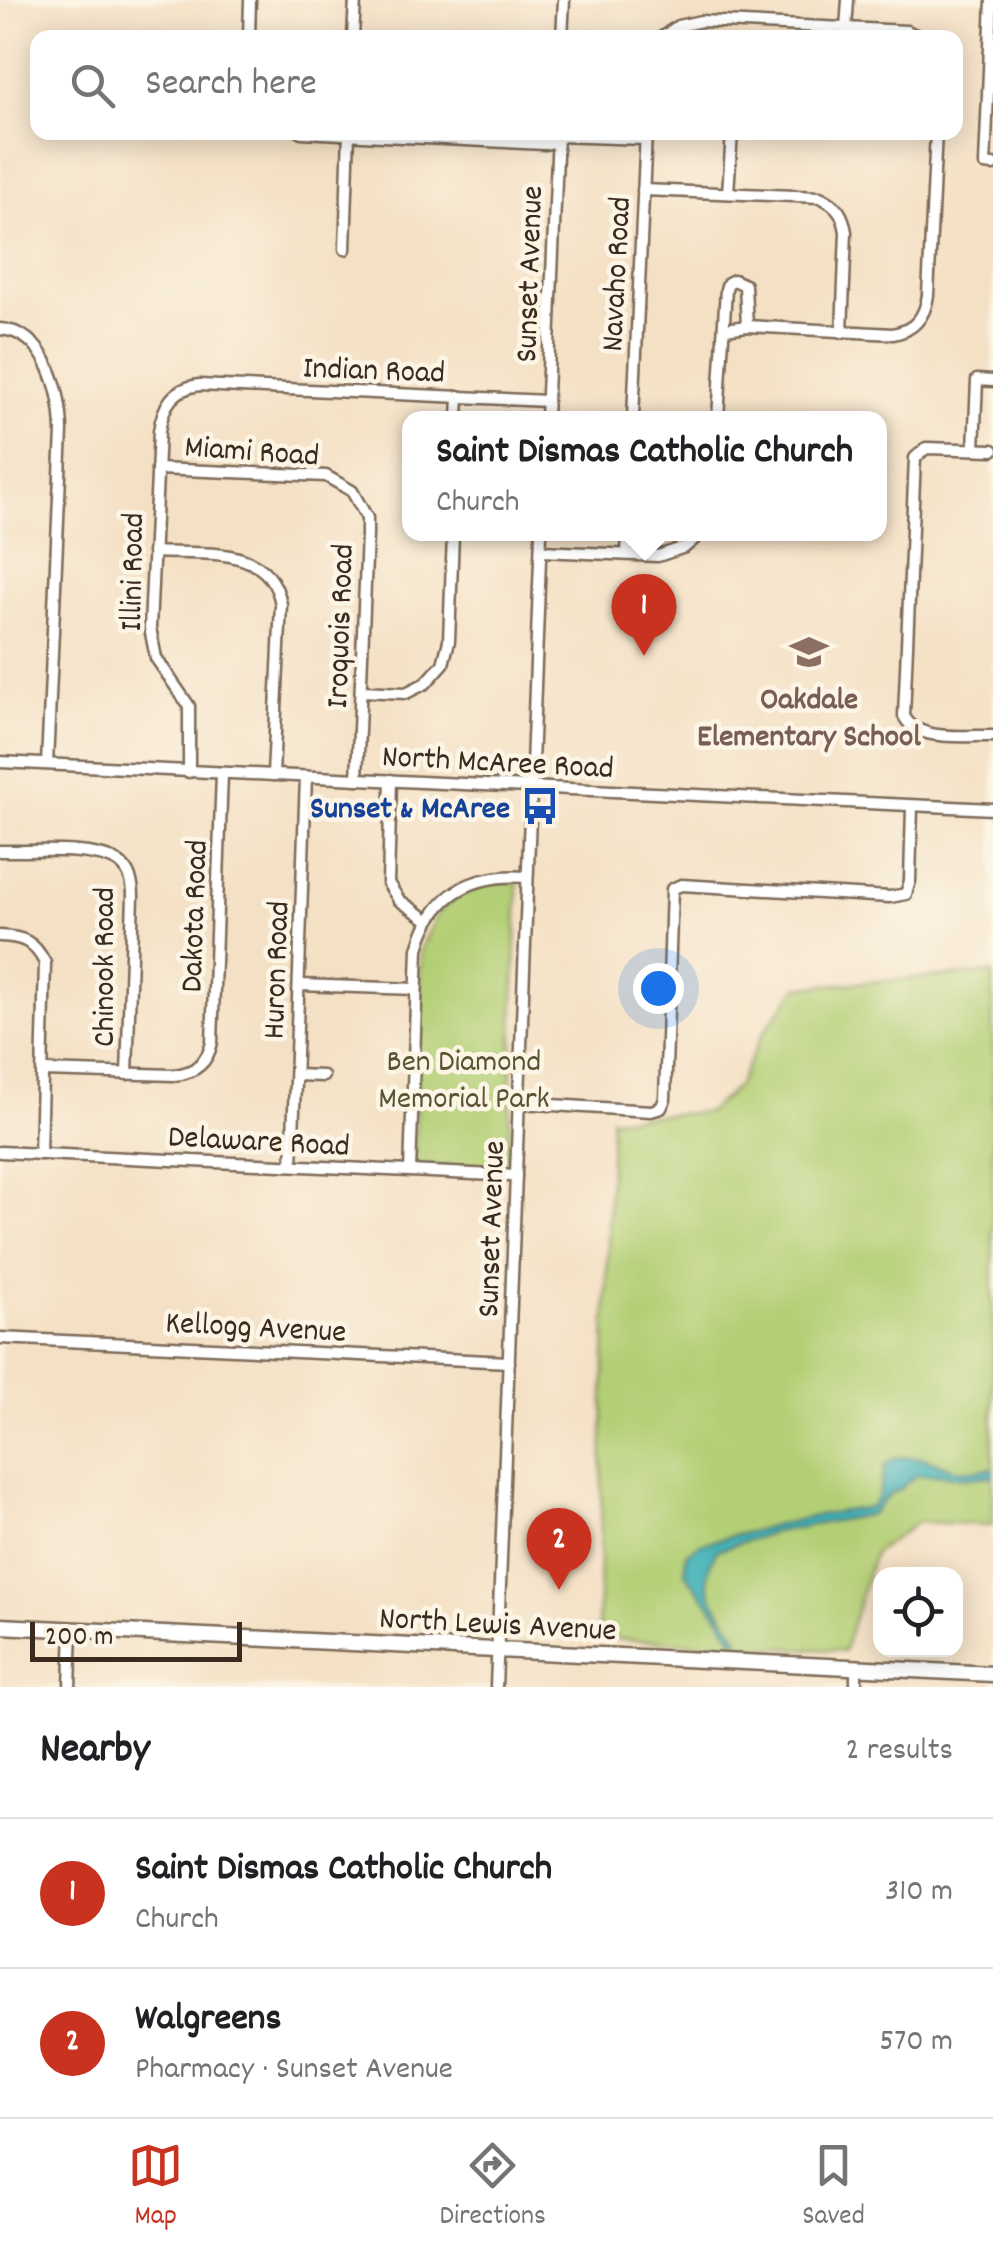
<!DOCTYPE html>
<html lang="en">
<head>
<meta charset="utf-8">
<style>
	:root { --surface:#fff; --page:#f6f6f6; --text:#202124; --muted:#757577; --line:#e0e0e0; --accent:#c8321e }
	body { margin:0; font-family:Dekko,sans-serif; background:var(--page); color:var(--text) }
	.controls { position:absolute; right:30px; bottom:30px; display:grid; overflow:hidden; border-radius:20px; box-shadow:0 5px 25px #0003 }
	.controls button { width:90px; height:90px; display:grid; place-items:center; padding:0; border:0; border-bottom:2px solid var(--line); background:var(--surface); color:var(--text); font:50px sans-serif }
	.scale { position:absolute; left:30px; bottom:25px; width:212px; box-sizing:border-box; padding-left:10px; border:5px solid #3b2a1e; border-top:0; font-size:28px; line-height:35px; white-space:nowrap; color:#3b2a1e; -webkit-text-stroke:8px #fcf5e5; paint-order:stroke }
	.you { position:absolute; left:658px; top:988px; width:35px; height:35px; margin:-25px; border:8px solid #fff; border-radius:50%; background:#1a73e8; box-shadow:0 0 0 15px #1a73e833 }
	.badge { display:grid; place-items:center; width:65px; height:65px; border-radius:50%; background:var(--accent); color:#fff; font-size:32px; font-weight:700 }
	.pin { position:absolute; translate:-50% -82px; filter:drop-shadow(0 2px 5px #0008) }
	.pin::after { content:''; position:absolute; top:52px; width:35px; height:30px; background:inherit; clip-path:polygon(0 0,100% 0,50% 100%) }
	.popup { position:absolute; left:402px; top:411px; width:485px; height:130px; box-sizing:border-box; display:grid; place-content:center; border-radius:20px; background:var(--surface); filter:drop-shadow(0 2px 8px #0005); font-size:32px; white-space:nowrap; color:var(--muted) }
	.popup b { font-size:38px; color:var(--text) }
	.popup::after { content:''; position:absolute; left:50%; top:100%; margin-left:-20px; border:20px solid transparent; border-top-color:var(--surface) }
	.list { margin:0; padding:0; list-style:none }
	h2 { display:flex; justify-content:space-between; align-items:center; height:130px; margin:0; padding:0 40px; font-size:42px }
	h2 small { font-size:32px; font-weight:400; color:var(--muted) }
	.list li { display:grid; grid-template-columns:65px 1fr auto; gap:30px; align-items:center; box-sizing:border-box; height:150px; padding:0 40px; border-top:2px solid var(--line) }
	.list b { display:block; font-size:38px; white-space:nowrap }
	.list p { margin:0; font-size:32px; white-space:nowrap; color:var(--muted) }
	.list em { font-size:32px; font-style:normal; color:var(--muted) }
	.icon { flex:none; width:55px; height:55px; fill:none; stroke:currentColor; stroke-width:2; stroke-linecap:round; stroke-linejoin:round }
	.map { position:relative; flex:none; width:993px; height:1687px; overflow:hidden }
	.search { position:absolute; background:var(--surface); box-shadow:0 5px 25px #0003; left:30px; right:30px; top:30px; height:110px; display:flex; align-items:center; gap:25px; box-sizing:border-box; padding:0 35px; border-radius:20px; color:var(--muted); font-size:38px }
	.sheet { height:430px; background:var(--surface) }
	nav { display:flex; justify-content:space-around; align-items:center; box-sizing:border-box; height:140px; border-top:2px solid var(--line); background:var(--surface); font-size:28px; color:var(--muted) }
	nav a { display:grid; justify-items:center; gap:5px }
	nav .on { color:var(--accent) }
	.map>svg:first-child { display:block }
</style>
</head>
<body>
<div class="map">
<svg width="993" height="1687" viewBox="0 0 993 1687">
	<rect width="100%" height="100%" fill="#fcf5e5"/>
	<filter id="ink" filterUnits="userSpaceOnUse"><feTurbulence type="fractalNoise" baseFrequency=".01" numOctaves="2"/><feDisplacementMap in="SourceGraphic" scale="20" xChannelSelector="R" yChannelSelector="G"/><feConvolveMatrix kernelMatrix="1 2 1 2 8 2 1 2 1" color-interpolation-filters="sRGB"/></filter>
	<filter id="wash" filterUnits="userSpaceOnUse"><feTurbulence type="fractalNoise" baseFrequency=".0048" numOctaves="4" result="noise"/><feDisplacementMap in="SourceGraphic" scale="40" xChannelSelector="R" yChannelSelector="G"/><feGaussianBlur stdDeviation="2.25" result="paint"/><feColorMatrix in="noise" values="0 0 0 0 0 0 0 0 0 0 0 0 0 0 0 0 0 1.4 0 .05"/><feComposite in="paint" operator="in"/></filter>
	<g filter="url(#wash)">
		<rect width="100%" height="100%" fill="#f4e0c4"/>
		<g fill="#b3cf75" stroke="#777c4a" stroke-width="2.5">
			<path d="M509,882l9,3 -10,285 -94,-5 7,-217 17,-35 25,-20 27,-10z"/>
			<path d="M993,973v552l-75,-3 -44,31 -30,98 -246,-13 13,-520 97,-6 29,-25 26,-54 35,-46z"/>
		</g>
		<path fill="#40b1b7" stroke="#3e6e6a" stroke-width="2.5" d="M897,1457l26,1 38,13 32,-3v8l-32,2 -20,-4 -26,2 -17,15 -8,3 -18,20 -98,18 -57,18c-24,38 4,57 22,89l-6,1 -13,-23 -35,-44 1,-19 14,-10 118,-29 53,-8 7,-9 7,-33z"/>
	</g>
	<g filter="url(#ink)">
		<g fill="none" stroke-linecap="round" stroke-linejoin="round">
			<g stroke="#7c6a58" stroke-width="15">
				<g id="minor">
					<path d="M992,0l-7,164 8,1"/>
					<path d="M846,29l2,-29"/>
					<path d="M249,38l1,-38"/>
					<path d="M353,38l2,-38"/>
					<path d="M562,38l2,-38"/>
					<path d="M661,38l17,-12 23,-5 206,10 16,7"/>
					<path d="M301,132l244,12 12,-3"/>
					<path d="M558,136l87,3"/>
					<path d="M643,190l177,7c17,8 23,16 26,35l-4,100"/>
					<path d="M728,193l4,-61"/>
					<path d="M345,249l4,-117"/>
					<path d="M0,329c47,3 61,63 62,102l-15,333"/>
					<path d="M725,329l22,-3 146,8c22,-4 32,-17 35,-39l8,-163"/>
					<path d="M458,418l1,-22"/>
					<path d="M546,418l12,-286"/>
					<path d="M633,418l13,-286"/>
					<path d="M718,418l8,-129 2,-6 6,-3 11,5 2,41"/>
					<path d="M974,449l3,-69 16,1"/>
					<path d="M993,450l-67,-2 -11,10 -11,258c13,27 63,19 89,20"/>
					<path d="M157,469l169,7 26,15 15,27v16l-10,245"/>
					<path d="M541,551l117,5 27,-9 15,-13"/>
					<path d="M153,552c49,3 117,-9 128,52l-8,171"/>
					<path d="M627,554l1,-20"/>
					<path d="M361,691l45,2 20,-10 17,-19 6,-23 4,-107"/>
					<path d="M0,762l993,47"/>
					<path d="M189,772v-66l-33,-48 -6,-30 9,-197c4,-25 13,-42 40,-46l348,16"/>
					<path d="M391,780l-3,103 11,17 29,20"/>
					<path d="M0,851c30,1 92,-5 118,11 11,7 15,21 15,34l-6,178"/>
					<path d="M0,936c23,1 34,5 45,27l-5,191"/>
					<path d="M299,985l117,4"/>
					<path d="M43,1071l131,4c21,-2 34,-13 38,-33l10,-268"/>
					<path d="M296,1075l27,1"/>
					<path d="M519,1103l132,8 10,-3 4,-9 7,-210 9,-4 209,12 16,-3 4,-13 2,-75"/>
					<path d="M0,1152l516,24"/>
					<path d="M292,1165l14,-388"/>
					<path d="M410,1171l8,-222c15,-55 54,-76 109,-72"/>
					<path d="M0,1338l509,24"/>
					<path d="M70,1687l2,-58"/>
					<path d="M496,1687l45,-1153"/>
					<path d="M856,1687v-19"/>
				</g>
			</g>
			<g stroke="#7c6a58" stroke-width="19">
				<path id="major" d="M0,1626l993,48"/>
			</g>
			<use href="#minor" stroke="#fff" stroke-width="10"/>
			<use href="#major" stroke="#fff" stroke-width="14"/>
		</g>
	</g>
	<defs>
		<g id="school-bare" transform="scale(3)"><path d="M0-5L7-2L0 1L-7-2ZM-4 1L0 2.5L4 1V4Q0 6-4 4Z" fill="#8d6e63" stroke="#fcf5e5" stroke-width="2.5" paint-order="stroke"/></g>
		<g id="bus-bare" transform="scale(3)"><path d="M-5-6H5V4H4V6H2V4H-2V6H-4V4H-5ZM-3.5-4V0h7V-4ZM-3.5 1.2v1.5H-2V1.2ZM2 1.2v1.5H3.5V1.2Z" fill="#1a4fb4" stroke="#fcf5e5" stroke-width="2.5" paint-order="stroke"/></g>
	</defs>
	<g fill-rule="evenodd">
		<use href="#school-bare" x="809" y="652"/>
		<use href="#bus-bare" x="540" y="806"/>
	</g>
	<g text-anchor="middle" stroke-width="9" stroke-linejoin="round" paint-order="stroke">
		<g font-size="32" fill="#3b2a1e" stroke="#fcf5e5">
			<text transform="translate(527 274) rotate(-88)" y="11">Sunset Avenue</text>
			<text transform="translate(614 274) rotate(-87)" y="11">Navaho Road</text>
			<text transform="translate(374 368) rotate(2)" y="11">Indian Road</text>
			<text transform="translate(252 449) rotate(4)" y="11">Miami Road</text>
			<text transform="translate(130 572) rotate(-89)" y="11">Illini Road</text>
			<text transform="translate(338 626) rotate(-88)" y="11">Iroquois Road</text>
			<text transform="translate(498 760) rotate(3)" y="11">North McAree Road</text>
			<text transform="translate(192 916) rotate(-88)" y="11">Dakota Road</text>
			<text transform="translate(102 967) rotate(-90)" y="11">Chinook Road</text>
			<text transform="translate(274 970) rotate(-88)" y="11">Huron Road</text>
			<text transform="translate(259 1139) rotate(3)" y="11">Delaware Road</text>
			<text transform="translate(489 1229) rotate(-88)" y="11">Sunset Avenue</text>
			<text transform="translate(256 1325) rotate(3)" y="11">Kellogg Avenue</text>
			<text transform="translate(498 1622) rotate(3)" y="11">North Lewis Avenue</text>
		</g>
		<g font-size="32" font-weight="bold" fill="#785e54" stroke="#fcf5e5">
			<text x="809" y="708">Oakdale<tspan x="809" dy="37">Elementary School</tspan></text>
		</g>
		<g font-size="32" font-weight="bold" fill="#164399" stroke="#fcf5e5" text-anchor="end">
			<text x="510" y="817">Sunset &amp; McAree</text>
		</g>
		<g font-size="32" fill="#595334" stroke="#fcf5e5">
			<text x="464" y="1070">Ben Diamond<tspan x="464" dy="37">Memorial Park</tspan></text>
		</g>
	</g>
</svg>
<div class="controls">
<button><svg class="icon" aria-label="locate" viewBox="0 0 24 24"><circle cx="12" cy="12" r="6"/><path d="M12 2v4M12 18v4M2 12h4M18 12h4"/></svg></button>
</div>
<div class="scale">200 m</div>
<div class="you"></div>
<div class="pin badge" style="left:644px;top:656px">1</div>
<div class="popup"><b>Saint Dismas Catholic Church</b>Church</div>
<div class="pin badge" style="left:559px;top:1590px">2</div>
<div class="search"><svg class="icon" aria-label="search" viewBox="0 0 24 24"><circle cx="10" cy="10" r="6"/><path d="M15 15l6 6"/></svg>Search here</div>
</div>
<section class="sheet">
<h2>Nearby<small>2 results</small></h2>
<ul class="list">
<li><span class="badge">1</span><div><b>Saint Dismas Catholic Church</b><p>Church</p></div><em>310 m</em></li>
<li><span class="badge">2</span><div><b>Walgreens</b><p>Pharmacy · Sunset Avenue</p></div><em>570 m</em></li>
</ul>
</section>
<nav>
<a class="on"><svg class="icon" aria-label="map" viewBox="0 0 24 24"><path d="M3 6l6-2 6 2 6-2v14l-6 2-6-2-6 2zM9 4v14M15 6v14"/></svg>Map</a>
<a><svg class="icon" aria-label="directions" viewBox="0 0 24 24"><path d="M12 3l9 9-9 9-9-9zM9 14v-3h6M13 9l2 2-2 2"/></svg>Directions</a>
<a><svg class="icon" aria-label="saved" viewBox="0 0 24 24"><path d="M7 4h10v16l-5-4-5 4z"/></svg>Saved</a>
</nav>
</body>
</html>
